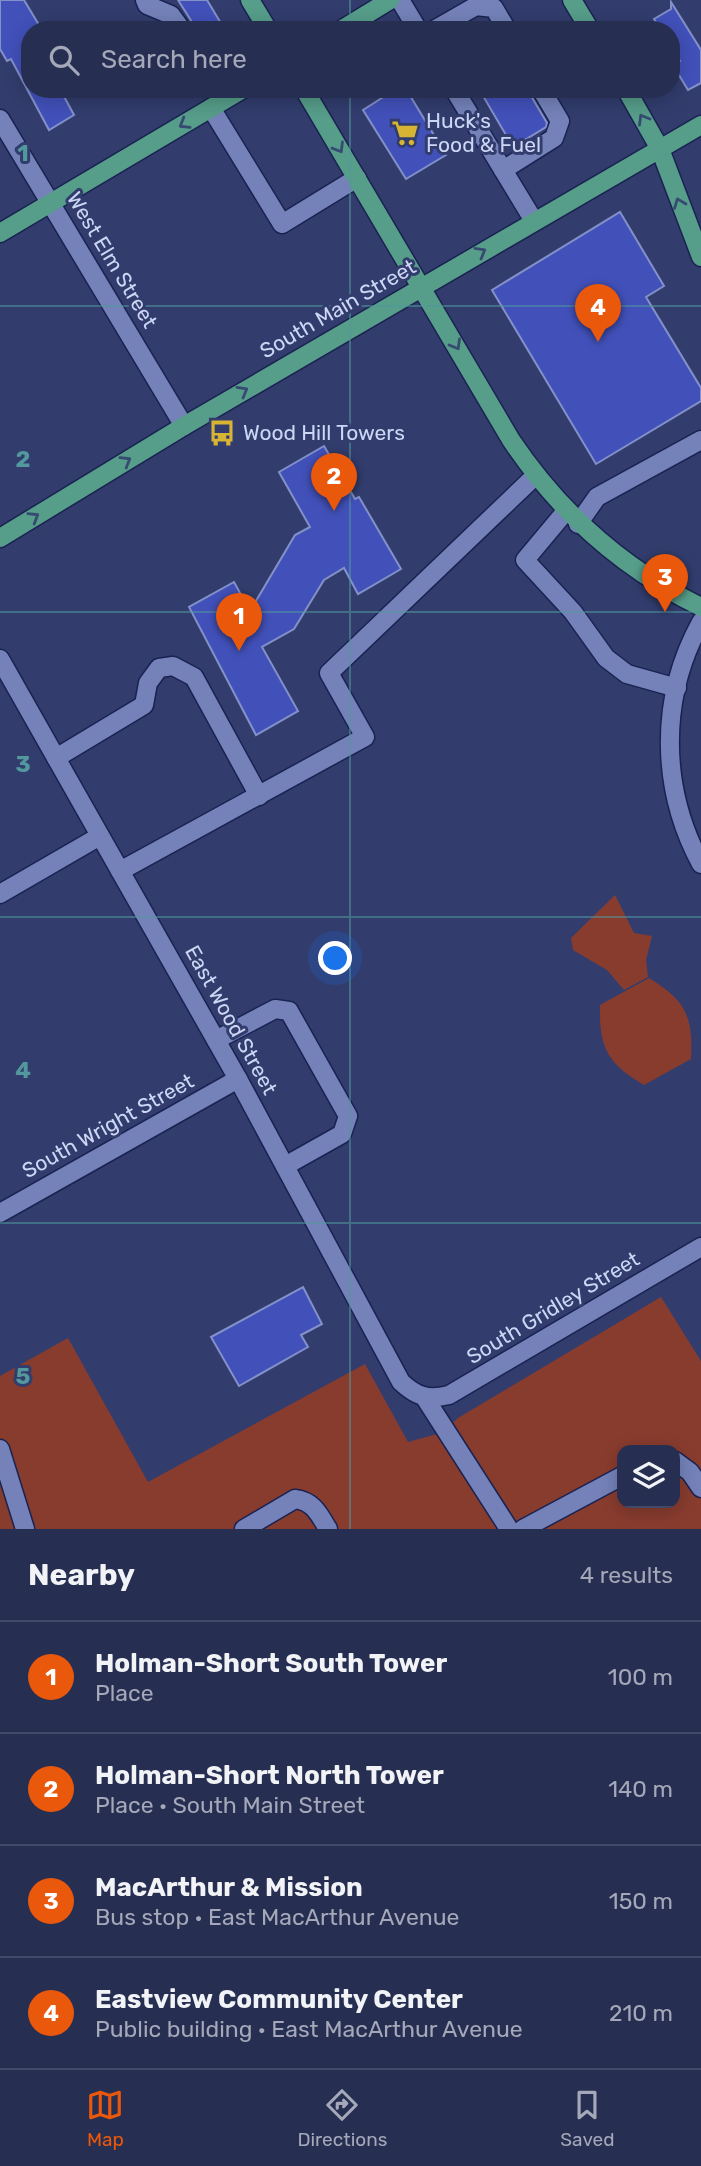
<!DOCTYPE html>
<html lang="en">
<head>
<meta charset="utf-8">
<style>
	:root { --surface:#262e52; --page:#323a5c; --text:#f1f3f6; --muted:#a4a8b8; --line:#424a69; --accent:#ea580c }
	body { margin:0; font-family:Rubik,sans-serif; background:var(--page); color:var(--text) }
	.controls { position:absolute; right:21px; bottom:21px; display:grid; overflow:hidden; border-radius:14px; box-shadow:0 4px 18px #0003 }
	.controls button { width:63px; height:63px; display:grid; place-items:center; padding:0; border:0; border-bottom:2px solid var(--line); background:var(--surface); color:var(--text); font:35px sans-serif }
	.you { position:absolute; left:336px; top:959px; width:24px; height:24px; margin:-18px; border:5px solid #fff; border-radius:50%; background:#1a73e8; box-shadow:0 0 0 10px #1a73e833 }
	.badge { display:grid; place-items:center; width:46px; height:46px; border-radius:50%; background:var(--accent); color:#fff; font-size:23px; font-weight:700 }
	.pin { position:absolute; translate:-50% -58px; filter:drop-shadow(0 2px 4px #0008) }
	.pin::after { content:''; position:absolute; top:37px; width:24px; height:21px; background:inherit; clip-path:polygon(0 0,100% 0,50% 100%) }
	.list { margin:0; padding:0; list-style:none }
	h2 { display:flex; justify-content:space-between; align-items:center; height:91px; margin:0; padding:0 28px; font-size:30px }
	h2 small { font-size:23px; font-weight:400; color:var(--muted) }
	.list li { display:grid; grid-template-columns:46px 1fr auto; gap:21px; align-items:center; box-sizing:border-box; height:112px; padding:0 28px; border-top:2px solid var(--line) }
	.list b { display:block; font-size:26px; white-space:nowrap }
	.list p { margin:0; font-size:23px; white-space:nowrap; color:var(--muted) }
	.list em { font-size:23px; font-style:normal; color:var(--muted) }
	.icon { flex:none; width:38px; height:38px; fill:none; stroke:currentColor; stroke-width:2; stroke-linecap:round; stroke-linejoin:round }
	.map { position:relative; flex:none; width:701px; height:1529px; overflow:hidden }
	.search { position:absolute; background:var(--surface); box-shadow:0 4px 18px #0003; left:21px; right:21px; top:21px; height:77px; display:flex; align-items:center; gap:18px; box-sizing:border-box; padding:0 24px; border-radius:28px; color:var(--muted); font-size:26px }
	.sheet { height:539px; background:var(--surface) }
	nav { display:flex; justify-content:space-around; align-items:center; box-sizing:border-box; height:98px; border-top:2px solid var(--line); background:var(--surface); font-size:19px; color:var(--muted) }
	nav a { display:grid; justify-items:center; gap:4px }
	nav .on { color:var(--accent) }
	.map>svg:first-child { display:block }
</style>
</head>
<body>
<div class="map">
<svg width="701" height="1529" viewBox="0 0 701 1529">
	<rect width="100%" height="100%" fill="#323d6e"/>
	<g fill="#883c2e" fill-rule="evenodd">
		<path d="M615,895l19,38 18,3 -6,24 2,17 -24,13 -17,-20 -34,-20 -2,-12z"/>
		<path d="M649,978c37,23 44,38 42,81l-47,26c-37,-22 -45,-37 -44,-80z"/>
		<path d="M661,1297l40,64v168h-701v-153l68,-38 80,144 217,-118 43,78 33,-9 17,-15zM622,1450h53v53h-53z"/>
	</g>
	<g fill="#4251ba" stroke="#8391c9" stroke-width="2">
		<path d="M0,0h24l18,30h-12v59h30l14,26 -25,15 -38,-71 -4,2 -7,-12z"/>
		<path d="M178,0h29l18,30h-28z"/>
		<path d="M671,2l30,48v33l-13,7 -15,-25 7,-4 -9,-14v-17h-10l-7,-11 17,-10z"/>
		<path d="M396,89h10l40,66 -40,24 -43,-69z"/>
		<path d="M479,89h48l20,34 -1,4 -33,20z"/>
		<path d="M620,212l44,74 -18,11 55,91v13l-105,63 -104,-174z"/>
		<path d="M324,446l31,53 4,-2 42,72 -43,25 -14,-26 -20,12 -30,49 -32,18 36,64 -42,24 -67,-128 45,-25 16,29 45,-76 15,-8 -31,-55z"/>
		<path d="M303,1287l19,37 -21,11 7,12 -69,39 -28,-49z"/>
	</g>
	<g fill="none" stroke-linecap="round" stroke-linejoin="round">
		<g stroke="#1a2251" stroke-width="21">
			<g id="minor">
				<path d="M145,0l2,5 24,10 11,15"/>
				<path d="M400,0l18,30"/>
				<path d="M434,30l42,-24 18,2 13,22"/>
				<path d="M454,89l80,132"/>
				<path d="M211,108l71,116 75,-46"/>
				<path d="M0,119l184,307"/>
				<path d="M503,170l51,-32 6,-17 -19,-32"/>
				<path d="M566,511l-41,49 48,52 33,46 21,16 50,14"/>
				<path d="M578,524l19,-27 104,-57"/>
				<path d="M701,622c-42,76 -41,166 0,242"/>
				<path d="M0,659l238,420 163,303c16,15 27,18 48,13l252,-148"/>
				<path d="M56,758l88,-53 4,-22 11,-15 14,-2 21,11 65,119"/>
				<path d="M120,871l245,-134 -36,-64 206,-197"/>
				<path d="M0,894l100,-58"/>
				<path d="M216,1040l59,-31 14,2 59,105 -6,18 -57,32"/>
				<path d="M0,1213l238,-134"/>
				<path d="M425,1398l84,131"/>
				<path d="M0,1449l25,80"/>
				<path d="M675,1461l15,11 11,16"/>
				<path d="M244,1529l51,-30c18,2 24,15 33,30"/>
				<path d="M523,1529l99,-53"/>
			</g>
		</g>
		<g stroke="#1a2251" stroke-width="21">
			<g id="major">
				<path d="M250,0l18,30"/>
				<path d="M572,0l18,30"/>
				<path d="M341,30l49,-30"/>
				<path d="M304,89l207,351c49,73 110,128 190,167"/>
				<path d="M626,89l34,60 41,108"/>
				<path d="M0,233l243,-144"/>
				<path d="M0,538l184,-112 517,-301"/>
			</g>
		</g>
		<use href="#minor" stroke="#7482b9" stroke-width="18"/>
		<use href="#major" stroke="#569d8a" stroke-width="18"/>
	</g>
	<defs><path id="oneway-chevron" d="M-2-3.5L2.5 0L-2 3.5" fill="none" stroke-width="1.6" stroke-linecap="round" stroke-linejoin="round" transform="scale(1.75)"/></defs>
	<g stroke="#374b72">
		<use href="#oneway-chevron" transform="translate(643 119) rotate(-120)"/>
		<use href="#oneway-chevron" transform="translate(184 124) rotate(149)"/>
		<use href="#oneway-chevron" transform="translate(339 148) rotate(59)"/>
		<use href="#oneway-chevron" transform="translate(679 203) rotate(-111)"/>
		<use href="#oneway-chevron" transform="translate(481 252) rotate(-30)"/>
		<use href="#oneway-chevron" transform="translate(456 345) rotate(60)"/>
		<use href="#oneway-chevron" transform="translate(243 391) rotate(-30)"/>
		<use href="#oneway-chevron" transform="translate(126 461) rotate(-31)"/>
		<use href="#oneway-chevron" transform="translate(34 517) rotate(-31)"/>
	</g>
	<path fill="none" stroke="#52989d" stroke-width="2" stroke-opacity="0.55" d="M350,0v30M350,89v1440M0,306h701M0,612h701M0,917h701M0,1223h701"/>
	<defs>
		<g id="supermarket-bare" transform="scale(2.1)"><path d="M-6-5.5h2.5l.6 2H6L4.5 2H-2.5L-4.4-4H-6ZM-1.5 3.2a1.3 1.3 0 1 0 .1 0ZM3 3.2a1.3 1.3 0 1 0 .1 0Z" fill="#d8b434" stroke="#323d6e" stroke-width="2.5" paint-order="stroke"/></g>
		<g id="bus-bare" transform="scale(2.1)"><path d="M-5-6H5V4H4V6H2V4H-2V6H-4V4H-5ZM-3.5-4V0h7V-4ZM-3.5 1.2v1.5H-2V1.2ZM2 1.2v1.5H3.5V1.2Z" fill="#d8b434" stroke="#323d6e" stroke-width="2.5" paint-order="stroke"/></g>
	</defs>
	<g fill-rule="evenodd">
		<use href="#supermarket-bare" x="405" y="133"/>
		<use href="#bus-bare" x="222" y="433"/>
	</g>
	<g text-anchor="middle" stroke-width="6" stroke-linejoin="round" paint-order="stroke">
		<g font-size="21" fill="#cdd6f4" stroke="#323d6e" text-anchor="start">
			<text x="426" y="128">Huck's<tspan x="426" dy="24">Food &amp; Fuel</tspan></text>
			<text x="243" y="440">Wood Hill Towers</text>
		</g>
		<g font-size="21" fill="#cdd6f4" stroke="#323d6e">
			<text transform="translate(112 260) rotate(59)" y="7">West Elm Street</text>
			<text transform="translate(338 309) rotate(-30)" y="7">South Main Street</text>
			<text transform="translate(231 1020) rotate(61)" y="7">East Wood Street</text>
			<text transform="translate(108 1126) rotate(-29)" y="7">South Wright Street</text>
			<text transform="translate(553 1308) rotate(-31)" y="7">South Gridley Street</text>
		</g>
	</g>
	<g font-size="23" text-anchor="middle" font-weight="bold" fill="#52989d" stroke="#323d6e" stroke-width="6" stroke-linejoin="round" paint-order="stroke">
		<text x="23" y="161">1</text>
		<text x="23" y="467">2</text>
		<text x="23" y="772">3</text>
		<text x="23" y="1078">4</text>
		<text x="23" y="1384">5</text>
	</g>
</svg>
<div class="controls">
<button><svg class="icon" aria-label="layers" viewBox="0 0 24 24"><path d="M12 4l9 5-9 5-9-5zM3 14l9 5 9-5"/></svg></button>
</div>
<div class="you"></div>
<div class="pin badge" style="left:239px;top:651px">1</div>
<div class="pin badge" style="left:334px;top:511px">2</div>
<div class="pin badge" style="left:665px;top:612px">3</div>
<div class="pin badge" style="left:598px;top:342px">4</div>
<div class="search"><svg class="icon" aria-label="search" viewBox="0 0 24 24"><circle cx="10" cy="10" r="6"/><path d="M15 15l6 6"/></svg>Search here</div>
</div>
<section class="sheet">
<h2>Nearby<small>4 results</small></h2>
<ul class="list">
<li><span class="badge">1</span><div><b>Holman-Short South Tower</b><p>Place</p></div><em>100 m</em></li>
<li><span class="badge">2</span><div><b>Holman-Short North Tower</b><p>Place · South Main Street</p></div><em>140 m</em></li>
<li><span class="badge">3</span><div><b>MacArthur &amp; Mission</b><p>Bus stop · East MacArthur Avenue</p></div><em>150 m</em></li>
<li><span class="badge">4</span><div><b>Eastview Community Center</b><p>Public building · East MacArthur Avenue</p></div><em>210 m</em></li>
</ul>
</section>
<nav>
<a class="on"><svg class="icon" aria-label="map" viewBox="0 0 24 24"><path d="M3 6l6-2 6 2 6-2v14l-6 2-6-2-6 2zM9 4v14M15 6v14"/></svg>Map</a>
<a><svg class="icon" aria-label="directions" viewBox="0 0 24 24"><path d="M12 3l9 9-9 9-9-9zM9 14v-3h6M13 9l2 2-2 2"/></svg>Directions</a>
<a><svg class="icon" aria-label="saved" viewBox="0 0 24 24"><path d="M7 4h10v16l-5-4-5 4z"/></svg>Saved</a>
</nav>
</body>
</html>
